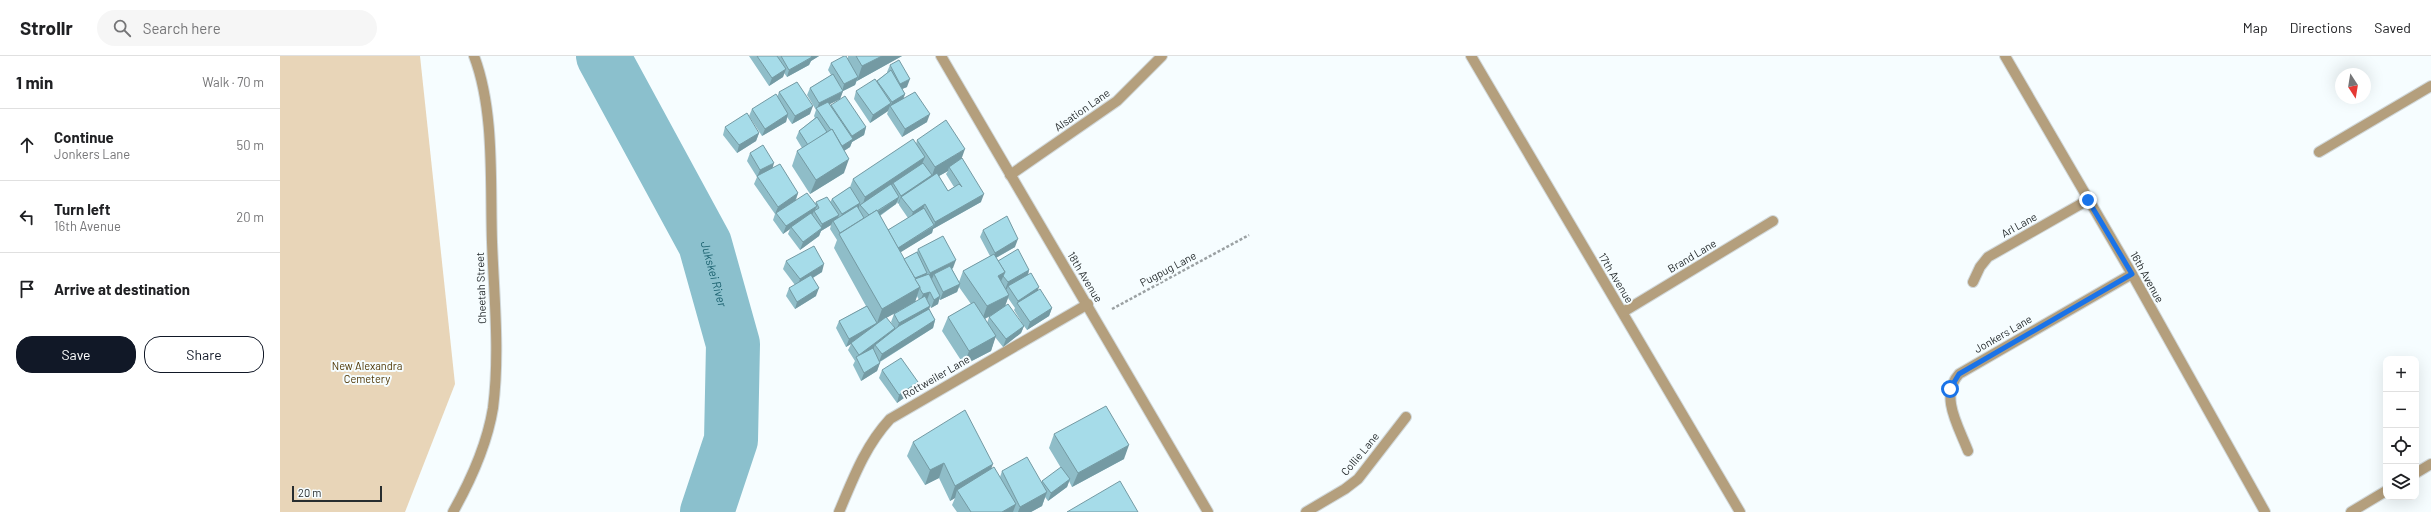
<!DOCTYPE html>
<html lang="en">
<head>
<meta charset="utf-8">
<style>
	:root { --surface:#fff; --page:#f6f6f6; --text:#202124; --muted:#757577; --line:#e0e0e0; --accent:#111827 }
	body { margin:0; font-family:Barlow,sans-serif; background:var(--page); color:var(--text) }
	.controls { position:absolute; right:12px; bottom:12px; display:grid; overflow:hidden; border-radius:8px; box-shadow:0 4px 16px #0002 }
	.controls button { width:36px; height:36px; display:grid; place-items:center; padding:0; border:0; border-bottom:1px solid var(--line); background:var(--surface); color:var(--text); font:20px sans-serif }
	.compass { position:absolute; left:2055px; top:12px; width:36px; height:36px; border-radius:50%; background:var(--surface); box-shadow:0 4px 16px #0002; rotate:168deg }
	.scale { position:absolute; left:12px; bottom:10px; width:90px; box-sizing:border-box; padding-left:4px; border:2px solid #272d2f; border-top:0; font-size:11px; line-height:14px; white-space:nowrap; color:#272d2f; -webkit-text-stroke:3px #f6fdff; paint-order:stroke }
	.stop { position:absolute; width:12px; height:12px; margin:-9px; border:3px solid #1a73e8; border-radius:50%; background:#fff }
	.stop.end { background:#1a73e8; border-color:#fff; box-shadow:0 1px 4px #0008 }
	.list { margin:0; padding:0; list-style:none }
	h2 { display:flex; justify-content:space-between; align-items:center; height:52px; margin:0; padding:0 16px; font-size:17px }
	h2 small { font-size:13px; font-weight:400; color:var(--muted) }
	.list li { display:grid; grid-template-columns:26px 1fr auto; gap:12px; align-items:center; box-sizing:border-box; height:72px; padding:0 16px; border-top:1px solid var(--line) }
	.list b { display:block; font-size:15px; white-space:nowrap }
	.list p { margin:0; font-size:13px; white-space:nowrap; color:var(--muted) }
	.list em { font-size:13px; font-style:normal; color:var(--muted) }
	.actions { display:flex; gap:8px; padding:12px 16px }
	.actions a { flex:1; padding:9px 0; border:1px solid var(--accent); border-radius:16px; text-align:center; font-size:14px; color:var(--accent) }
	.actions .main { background:var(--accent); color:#fff }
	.icon { flex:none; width:22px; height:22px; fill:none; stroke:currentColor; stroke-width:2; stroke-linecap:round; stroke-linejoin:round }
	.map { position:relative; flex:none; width:2151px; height:456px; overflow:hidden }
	header { display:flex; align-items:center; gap:24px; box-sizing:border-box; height:56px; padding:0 20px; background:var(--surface); border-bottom:1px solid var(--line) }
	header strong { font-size:19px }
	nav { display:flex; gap:22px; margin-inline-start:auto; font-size:14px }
	.search { width:280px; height:36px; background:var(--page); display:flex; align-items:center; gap:10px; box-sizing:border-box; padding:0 14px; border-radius:22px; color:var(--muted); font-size:15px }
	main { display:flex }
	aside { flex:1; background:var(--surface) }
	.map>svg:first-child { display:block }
</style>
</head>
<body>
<header>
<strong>Strollr</strong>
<div class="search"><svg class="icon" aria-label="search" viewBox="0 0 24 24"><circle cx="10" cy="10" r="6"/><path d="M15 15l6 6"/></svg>Search here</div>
<nav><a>Map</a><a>Directions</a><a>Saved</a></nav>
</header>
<main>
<aside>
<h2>1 min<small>Walk · 70 m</small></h2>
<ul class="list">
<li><svg class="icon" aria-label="ahead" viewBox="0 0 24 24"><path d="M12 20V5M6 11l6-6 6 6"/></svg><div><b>Continue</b><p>Jonkers Lane</p></div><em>50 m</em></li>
<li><svg class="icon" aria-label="left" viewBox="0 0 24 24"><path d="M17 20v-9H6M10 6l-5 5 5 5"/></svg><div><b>Turn left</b><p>16th Avenue</p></div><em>20 m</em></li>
<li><svg class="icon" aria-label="arrive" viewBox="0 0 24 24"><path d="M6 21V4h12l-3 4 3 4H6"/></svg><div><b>Arrive at destination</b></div></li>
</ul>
<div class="actions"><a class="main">Save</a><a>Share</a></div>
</aside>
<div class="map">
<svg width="2151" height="456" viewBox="0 0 2151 456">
	<rect width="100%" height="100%" fill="#f6fdff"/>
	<path fill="#e8d5b8" d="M0,0h140l35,328 -50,128h-125z"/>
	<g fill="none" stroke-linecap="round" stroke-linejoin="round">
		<path stroke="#8bc0cd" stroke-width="54" id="s1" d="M323,0l102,188 28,100 -2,96 -24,72"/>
		<g stroke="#d1d8da" stroke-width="12">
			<g id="minor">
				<path d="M661,0l267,456"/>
				<path d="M1191,0l269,456"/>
				<path d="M2039,96l112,-66"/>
				<path d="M730,119l107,-74 45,-45"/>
				<path d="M1693,226l7,-15 8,-10 100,-57"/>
				<path d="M1343,256l150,-91"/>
				<path d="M1688,395c-9,-24 -29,-55 -9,-77l173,-100"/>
				<path d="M2136,417l15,-9"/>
				<path d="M173,456c18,-32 34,-67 40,-104 7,-54 1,-112 -1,-166 -2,-59 3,-131 -18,-186"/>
				<path d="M559,456c14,-33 26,-66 51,-93l198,-115"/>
				<path d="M1026,456l39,-23 13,-10 48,-62"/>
				<path d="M2071,456l35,-21"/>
			</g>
		</g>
		<g stroke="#d1d8da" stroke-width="12">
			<path id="tertiary" d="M1725,0l127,218 133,238"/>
		</g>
		<path stroke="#9ba1a3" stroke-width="2.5" stroke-dasharray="3 2" stroke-linecap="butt" d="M832,253l137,-74"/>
		<use href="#minor" stroke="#b49f7d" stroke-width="10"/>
		<use href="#tertiary" stroke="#b49f7d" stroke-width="10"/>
	</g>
	<g fill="#8fbdc8" fill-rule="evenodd">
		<path d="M469,0h70l-8,5 -2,4 -22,12 -3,-4 -1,4 -14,9z"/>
		<path d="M568,0h54l-45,25v-1l-2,5 -12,6 -3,8 -10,5 1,2v-1l35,22 -2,8 -12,7 -2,5 -6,4v22l-34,21 -18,-28 5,-15 5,-3 -6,-10 3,-7 16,-13 -1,-2 2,-6 -9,-15 3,-7 21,-13 -3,-5 3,-7 17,-5z"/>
		<path d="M610,9l17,22 -5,2 3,5 -2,5 24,23 -25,15 -15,-23 2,-5 -1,2 -18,12 -16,-24 2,-8 20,-10 11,-8v-1z"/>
		<path d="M499,36l31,22 -18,10 -5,-7 -1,5 -24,14 -13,-20 3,-7 25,-12z"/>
		<path d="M445,71l34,6 -3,8 -19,12 -14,-18z"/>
		<path d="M637,84l45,19 19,43 -48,27 -1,4 -32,19 4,7 13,-7 1,-3 35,19 -1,1 7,13 4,-11 27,-15 -10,-19 3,-7 32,17 -19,11 2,3 31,9 -1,5 10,15 14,18 -3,8 -22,14 -3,-4 -3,7 -18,14 -8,-10 -4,14 -27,14 -22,-34 6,-14 23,-13 -12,-17 -2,5 -17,8 -1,-1 -1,5 -7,4 -1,-2 -1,3 6,11 -2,8 -53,34 -3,9 -16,10 -8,-16 2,-4 -7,-11 3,-6 -5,3 -10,-19 3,-7 27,-15 -32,-58 3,-8 -7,-11 1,-4 -10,6 -2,5 -19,14 -12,-16 2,-5 -7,5 -10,-14 2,-6 -21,-30 3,-7 -10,-16 3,-8 23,15 25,25 -2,7 19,4 1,-2h14l2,-3 18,-12 3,-8 63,-35zM668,115l-2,3 8,13 -6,4 -9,-15zM617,146l1,2 1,-1v2l9,13 -20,12 -8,-14 16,-12zM637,240l2,4 -25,14 -3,8 3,5 -8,-9 29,-16zM728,242l7,10 -1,2 10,16 -19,-20zM713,258l-4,3 -2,6 -2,-4z"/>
		<path d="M506,205l36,11 -9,6 3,18 -21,13 -9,-13 3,-8 6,-3 -12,-16z"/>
		<path d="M602,314l33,20 -18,13 -18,-25z"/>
		<path d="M774,378l70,25 -52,28 -3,-6 -2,6 -19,14 -3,-4 -3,9 -11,6h-74l-5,-7 3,-7 -5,3 -11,-23 -14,7 -18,-29 6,-14 78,26 9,9 2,-6 39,12 1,-2 19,-13 -12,-20z"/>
	</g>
	<g fill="#749aa3">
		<path d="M532,0h7l-8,5 -2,4 -22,12 2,-7 22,-12z"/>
		<path d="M602,0h20l-45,25 5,-15z"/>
		<path d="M506,13l-3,8 -14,9 3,-8z"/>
		<path d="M578,21l-3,8 -12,6 -3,8 -22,11 -1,-1 2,-6 23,-11 2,-8z"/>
		<path d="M630,23l-3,8 -10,4 3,-7z"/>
		<path d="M625,38l-3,8 -12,5 2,-5z"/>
		<path d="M611,47l-3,8 -18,12 3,-8z"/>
		<path d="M533,50l-3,8 -18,10 3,-8z"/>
		<path d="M508,58l-2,8 -24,14 3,-7z"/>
		<path d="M650,58l-3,8 -25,15 3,-8z"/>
		<path d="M586,71l-2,8 -12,7 -2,5 -11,7 3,-8 8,-5 2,-5z"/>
		<path d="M479,77l-3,8 -19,12 2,-8z"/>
		<path d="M685,93l-5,14 -11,4 -1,4 -18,10 5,-14z"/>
		<path d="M645,101l-6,14 -26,12 -3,8 -28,16 3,-10z"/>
		<path d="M569,103l-5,14 -34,21 6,-14z"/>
		<path d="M494,107l-2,7 -15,7 3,-7z"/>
		<path d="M652,119l-3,8 -28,14 -2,6 -1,1 3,-8z"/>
		<path d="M518,137l-3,8 -19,12 -1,1 3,-7z"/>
		<path d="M704,138l-3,8 -48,27 -1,4 -39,24 3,-8 38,-23 1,-4z"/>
		<path d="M619,141l-3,7 -29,20 3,-7z"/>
		<path d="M580,147l-2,8 -19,11 3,-8z"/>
		<path d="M645,148l-3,8 -12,8 3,-8z"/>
		<path d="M537,150l-3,6v-1l-2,4 -21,12 -1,2 -7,5 3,-8z"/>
		<path d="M559,159l-3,7 -3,-1 -2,4 -10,6 -2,5 -19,14 3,-8 17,-12 2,-6z"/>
		<path d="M738,183l-3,8 -23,13 3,-7z"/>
		<path d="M676,204l-3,8 -18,9 -1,-3 -2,5 -5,2 3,-8z"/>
		<path d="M544,208l-2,8 -25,15 3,-8z"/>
		<path d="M749,214l-2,8 -19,8 -1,3 -2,1 3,-8z"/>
		<path d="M725,216l-6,14 -1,-10z"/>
		<path d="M647,217l-3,8 -13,-1z"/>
		<path d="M680,228l-3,8 -17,8 3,-8z"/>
		<path d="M640,231l-5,15 -38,21 -3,8 -23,12v1l-5,3 3,-8 28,-16 5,-14z"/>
		<path d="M759,231l-3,8 -19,8 -2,5 3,-7z"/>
		<path d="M539,232l-3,8 -21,13 2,-7z"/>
		<path d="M650,236l-3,8 -7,2 3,-8z"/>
		<path d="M729,239l-5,14 -22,11 5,-14z"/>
		<path d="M660,240l-2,8 -7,4 3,-8z"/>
		<path d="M650,250l-2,8 -32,17 3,-8z"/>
		<path d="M772,252l-3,8 -22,14 3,-8z"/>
		<path d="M655,264l-2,8 -54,34 3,-8z"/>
		<path d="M744,270l-3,7 -18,14 3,-8z"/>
		<path d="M615,272l-3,8 -17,9 -2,5 -14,5z"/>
		<path d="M716,280l-5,15 -27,14 5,-14z"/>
		<path d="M600,307l-3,8 -16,10 3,-8z"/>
		<path d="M638,326l-3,8 -18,13 2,-8z"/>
		<path d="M849,389l-5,14 -52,28 6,-14z"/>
		<path d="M664,407l-5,15 -14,7 5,-15z"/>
		<path d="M713,408l-5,14 -31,12 -2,8 -5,3 5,-15z"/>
		<path d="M790,423l-3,8 -19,14 3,-8z"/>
		<path d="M767,436l-5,14 -11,6h-13l2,-5z"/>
		<path d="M736,448l-3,8h-11z"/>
	</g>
	<g fill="#a6dce9" stroke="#749aa3">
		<path d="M477,0h20l9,13 -14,9z"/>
		<path d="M501,0h30l1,1 -23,13z"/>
		<path d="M564,0h2l12,21 -14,7 -13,-21z"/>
		<path d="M576,0h26l-20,10z"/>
		<path d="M619,4l11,19 -10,5 -10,-19z"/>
		<path d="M611,14l14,24 -13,8 -15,-21z"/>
		<path d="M553,18l10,17 -24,12 -9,-15z"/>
		<path d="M595,23l16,24 -18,12 -17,-24z"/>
		<path d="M517,26l16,24 -18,10 -16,-24z"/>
		<path d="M635,36l15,22 -25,15 -15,-23z"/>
		<path d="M496,38l12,20 -23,15 -13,-20z"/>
		<path d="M565,40l21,31 -14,9 -21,-31z"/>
		<path d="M548,46l25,37 -11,7 -10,-17 -1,1 -15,-22z"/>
		<path d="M467,57l12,20 -20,12 -14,-18z"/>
		<path d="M537,61l10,15 -19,13 -9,-14z"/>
		<path d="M666,64l19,29 -30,18 -18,-27z"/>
		<path d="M552,73l17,30 -33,21 -19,-29z"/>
		<path d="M633,83l12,18 -60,40 -12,-18z"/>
		<path d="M483,89l11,18 -14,7 -10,-17z"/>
		<path d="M682,102l22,36 -49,28 -10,-18 -12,8 -12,-15 36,-24 11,18 11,-7 3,3 -13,-20z"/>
		<path d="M643,107l9,12 -31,21 -8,-13z"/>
		<path d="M500,108l18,29 -20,14 -21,-31z"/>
		<path d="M611,128l8,13 -22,14v-1l-8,5 -9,-10z"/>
		<path d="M570,131l10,16 -18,11 -10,-15z"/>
		<path d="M527,137l10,13 -31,20 -10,-13z"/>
		<path d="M547,141l12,18 -17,9 -8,-13 5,-3 -3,-6z"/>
		<path d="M577,150l7,12 -24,15 -7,-12z"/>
		<path d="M644,152l10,17 -36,23 -10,-18z"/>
		<path d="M597,154l43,77 -38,22 -43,-75z"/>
		<path d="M531,157l11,15 -19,14 -12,-15z"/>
		<path d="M727,160l11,23 -23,14 -12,-23z"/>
		<path d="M663,180l13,24 -26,13 -12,-24z"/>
		<path d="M534,190l10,18 -24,15 -14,-18z"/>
		<path d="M738,193l11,21 -21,12 -5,-6 2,-4 -7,-11z"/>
		<path d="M637,196l10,21 -12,5 -11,-19z"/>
		<path d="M714,198l11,18 -7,4 11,19 -22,11 -24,-35z"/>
		<path d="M670,210l10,18 -17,8 -9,-18z"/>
		<path d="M751,217l8,14 -21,14 -10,-15z"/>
		<path d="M649,218l11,22 -6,4 -4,-8 -7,2 -3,-5v-2l-5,-8z"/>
		<path d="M531,219l8,13 -22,14 -8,-14z"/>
		<path d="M760,233l12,19 -22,14 -13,-19z"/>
		<path d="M645,240l5,10 -31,17 -5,-9z"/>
		<path d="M694,246l22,34 -27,15 -21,-34z"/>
		<path d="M728,248l16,22 -18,13 -17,-22z"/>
		<path d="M587,250l10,17 -28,16 -10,-18z"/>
		<path d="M649,253l6,11 -53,34 -7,-9 24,-19z"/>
		<path d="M606,261l9,11 -36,27 -8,-12z"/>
		<path d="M593,292l7,15 -16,10 -8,-16z"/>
		<path d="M621,302l17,24 -19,13 -17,-25z"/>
		<path d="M826,350l23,39 -51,28 -24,-39z"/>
		<path d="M685,354l28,54 -38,22 -11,-23 -14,7 -17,-28z"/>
		<path d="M747,401l20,35 -27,15 -18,-36z"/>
		<path d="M714,411l22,37 -14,8h-31l-14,-22z"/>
		<path d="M781,411l9,12 -19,14 -9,-12z"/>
		<path d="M840,425l18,31h-71z"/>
	</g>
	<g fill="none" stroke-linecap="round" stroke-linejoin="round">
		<path stroke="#1a73e8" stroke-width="5" d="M1670,333l9,-15 173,-100 -44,-74"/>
	</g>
	<g text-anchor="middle" stroke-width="4" stroke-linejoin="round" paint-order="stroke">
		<g font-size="11" fill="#272d2f" stroke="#f6fdff">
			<text transform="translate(802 54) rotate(-35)" y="4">Alsation Lane</text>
			<text transform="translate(1739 169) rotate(-29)" y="4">Arl Lane</text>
			<text transform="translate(1412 200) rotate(-31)" y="4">Brand Lane</text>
			<text transform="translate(888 213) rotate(-28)" y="4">Pugpug Lane</text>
			<text transform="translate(805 221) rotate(59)" y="4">18th Avenue</text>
			<text transform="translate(1867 221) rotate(61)" y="4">16th Avenue</text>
			<text transform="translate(1336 222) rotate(59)" y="4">17th Avenue</text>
			<text transform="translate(201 232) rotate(-92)" y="4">Cheetah Street</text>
			<text transform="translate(1723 278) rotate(-30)" y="4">Jonkers Lane</text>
			<text transform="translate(656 321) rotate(-30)" y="4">Rottweiler Lane</text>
			<text transform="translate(1080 398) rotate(-50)" y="4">Collie Lane</text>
		</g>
		<g font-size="11" fill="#4f3604" stroke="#f6fdff">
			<text x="87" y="314">New Alexandra<tspan x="87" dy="13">Cemetery</tspan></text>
		</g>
		<g font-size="12" font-style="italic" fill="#1b616f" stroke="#f6fdff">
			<text dy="4" stroke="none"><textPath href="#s1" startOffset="245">Jukskei River</textPath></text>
		</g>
	</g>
</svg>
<div class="controls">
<button>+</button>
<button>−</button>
<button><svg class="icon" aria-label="locate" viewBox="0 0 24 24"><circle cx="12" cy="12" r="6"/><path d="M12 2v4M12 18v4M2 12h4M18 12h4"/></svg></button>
<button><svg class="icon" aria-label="layers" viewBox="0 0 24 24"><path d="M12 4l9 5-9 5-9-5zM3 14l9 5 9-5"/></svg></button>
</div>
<svg class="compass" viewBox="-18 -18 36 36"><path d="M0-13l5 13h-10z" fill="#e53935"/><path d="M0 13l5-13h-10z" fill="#757577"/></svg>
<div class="scale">20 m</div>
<div class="stop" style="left:1670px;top:333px"></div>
<div class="stop end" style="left:1808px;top:144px"></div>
</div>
</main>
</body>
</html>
